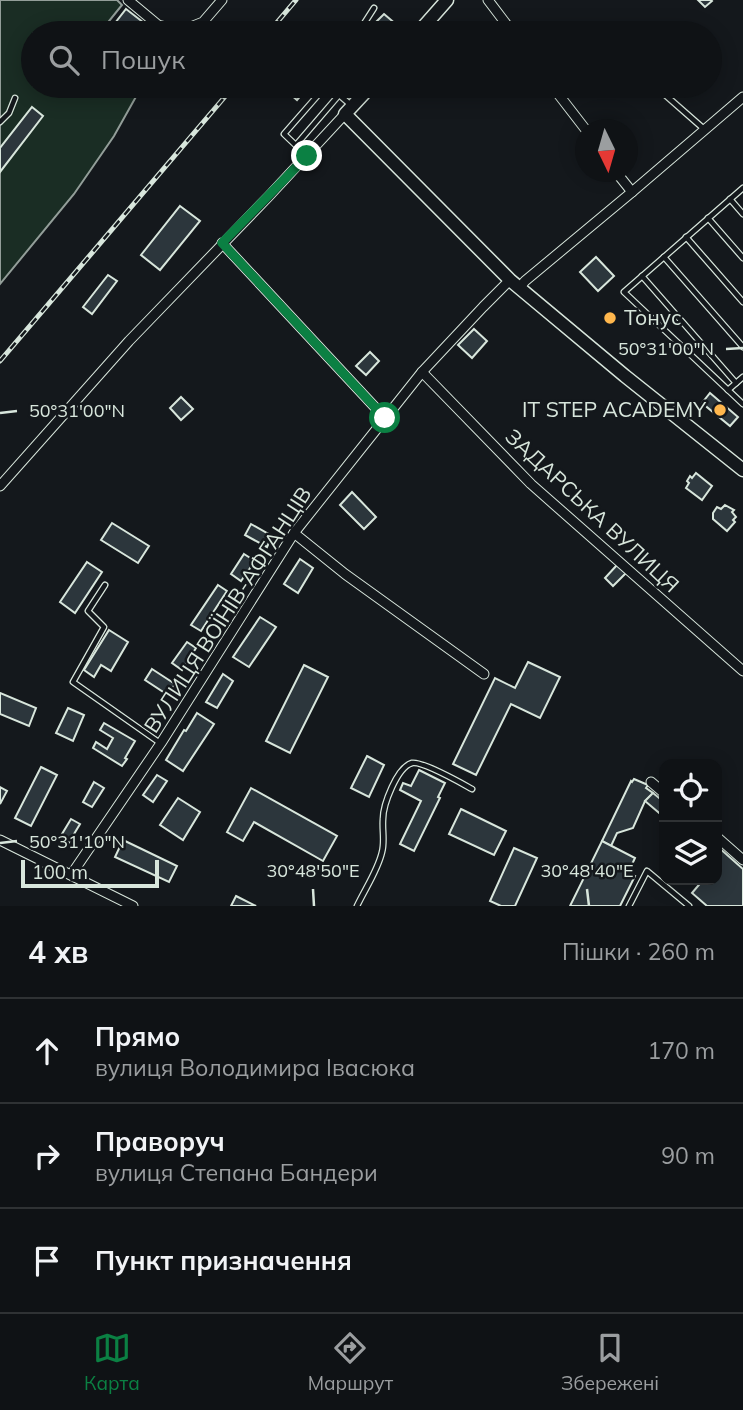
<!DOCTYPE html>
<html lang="uk">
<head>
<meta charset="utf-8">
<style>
	:root { --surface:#0f1215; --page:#181b1e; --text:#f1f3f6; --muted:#9b9ea0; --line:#2f3234; --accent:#0b8043 }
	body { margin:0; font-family:Mulish,sans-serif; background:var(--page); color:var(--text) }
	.controls { position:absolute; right:21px; bottom:21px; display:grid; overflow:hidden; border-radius:14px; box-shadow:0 4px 18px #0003 }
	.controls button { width:63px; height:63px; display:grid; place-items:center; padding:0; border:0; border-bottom:2px solid var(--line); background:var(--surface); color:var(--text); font:35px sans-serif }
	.compass { position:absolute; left:575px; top:119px; width:63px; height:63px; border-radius:50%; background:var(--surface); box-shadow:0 4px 18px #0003; rotate:175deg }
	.scale { position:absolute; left:21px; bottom:18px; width:138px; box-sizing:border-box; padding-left:7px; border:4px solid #d8e6dc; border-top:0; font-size:19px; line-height:24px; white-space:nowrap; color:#d8e6dc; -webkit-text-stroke:5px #14181c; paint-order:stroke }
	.stop { position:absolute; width:21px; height:21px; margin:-16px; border:5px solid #0b8043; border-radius:50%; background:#fff }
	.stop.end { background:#0b8043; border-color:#fff; box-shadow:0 2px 7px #0008 }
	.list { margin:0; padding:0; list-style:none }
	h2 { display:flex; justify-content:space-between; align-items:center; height:91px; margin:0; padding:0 28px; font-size:30px }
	h2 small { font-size:23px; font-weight:400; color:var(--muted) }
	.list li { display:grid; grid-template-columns:46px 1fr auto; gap:21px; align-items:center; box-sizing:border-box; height:105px; padding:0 28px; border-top:2px solid var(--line) }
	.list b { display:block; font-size:26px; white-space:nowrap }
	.list p { margin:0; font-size:23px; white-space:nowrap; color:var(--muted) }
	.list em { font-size:23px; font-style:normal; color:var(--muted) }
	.icon { flex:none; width:38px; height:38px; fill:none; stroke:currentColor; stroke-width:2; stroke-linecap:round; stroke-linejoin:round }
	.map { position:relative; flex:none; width:743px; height:906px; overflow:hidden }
	.search { position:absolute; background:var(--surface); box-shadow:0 4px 18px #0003; left:21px; right:21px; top:21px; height:77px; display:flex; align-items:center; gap:18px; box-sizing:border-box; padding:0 24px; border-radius:38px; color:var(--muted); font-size:26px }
	.sheet { height:406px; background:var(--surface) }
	nav { display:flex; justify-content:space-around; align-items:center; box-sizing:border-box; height:98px; border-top:2px solid var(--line); background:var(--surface); font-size:19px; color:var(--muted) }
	nav a { display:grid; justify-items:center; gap:4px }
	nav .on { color:var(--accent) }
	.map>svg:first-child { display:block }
</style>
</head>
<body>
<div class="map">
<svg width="743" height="906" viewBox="0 0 743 906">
	<rect width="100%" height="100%" fill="#14181c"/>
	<path fill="#1a2d24" stroke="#939e99" stroke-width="2" d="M0,0h117l5,5 -17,21 5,7h-77v53h109l-28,50 -40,58 -74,90z"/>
	<g fill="#2c363c" stroke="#d8e6dc" stroke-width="2">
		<path d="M698,0h13l1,1 -7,6z"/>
		<path d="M126,9l22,17 -3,3 5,4h-30l-8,-6z"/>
		<path d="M384,14l20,17 -2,2h-24l6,-6 -7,-6z"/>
		<path d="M285,86h24l-12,14 -14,-12z"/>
		<path d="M32,107l11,9 -43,56v-24z"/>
		<path d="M180,206l20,15 -40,49 -19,-15z"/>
		<path d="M596,257l18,19 -16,15 -18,-19z"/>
		<path d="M108,275l9,6 -25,33 -9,-7z"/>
		<path d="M474,329l13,12 -15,17 -14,-13z"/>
		<path d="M370,352l9,9 -13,14 -10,-9z"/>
		<path d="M710,393l28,24 -8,9 -28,-23z"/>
		<path d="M181,397l12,12 -12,11 -11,-12z"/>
		<path d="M696,473l16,13 -10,14 -16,-12 3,-5 -2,-2 3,-5 2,2z"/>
		<path d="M352,492l24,25 -12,12 -24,-24z"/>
		<path d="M725,505l9,5 -2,2 4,5 -3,3 2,2 -8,9 -14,-12v-6l4,-6 4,2z"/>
		<path d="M112,523l37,23 -11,17 -37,-23z"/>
		<path d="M251,524l21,12 -5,11 -22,-12z"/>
		<path d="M244,554l11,7 -14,20 -10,-7z"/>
		<path d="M300,559l13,9 -15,25 -14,-9z"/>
		<path d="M87,562l15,10 -27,41 -15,-11z"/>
		<path d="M617,565l9,8 -13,13 -8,-8z"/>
		<path d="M218,585l9,6 -26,40 -10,-6z"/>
		<path d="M260,617l16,10 -27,40 -16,-10z"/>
		<path d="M109,630l19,12 -17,29 -10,-6 -7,12 -10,-7z"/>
		<path d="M187,642l9,6 -14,22 -10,-7z"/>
		<path d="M528,662l32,15 -20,41 -29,-14 -35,71 -23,-11 42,-86 20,10z"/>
		<path d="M304,665l24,12 -38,76 -24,-12z"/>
		<path d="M152,669l23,15 -7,11 -23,-15z"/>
		<path d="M223,674l10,7 -16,27 -11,-6z"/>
		<path d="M0,693l36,15 -7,18 -29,-12z"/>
		<path d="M68,708l16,7 -11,26 -17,-8z"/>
		<path d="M197,713l17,11 -31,47 -17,-11 18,-30 2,1z"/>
		<path d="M104,723l31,18 -10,17 2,1 -5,7 -29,-18 3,-6 11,7 6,-11 -13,-8z"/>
		<path d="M367,756l17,9 -15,32 -18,-9z"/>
		<path d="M41,767l16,8 -26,51 -16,-8z"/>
		<path d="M419,770l26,13 -7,14 2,1 -26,53 -14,-7 21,-43 -21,-11 3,-7 8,3z"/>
		<path d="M157,775l10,6 -14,21 -10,-7z"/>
		<path d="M634,779l14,6 -2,3 7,5 -8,8 -12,27 -16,5 -6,13 -9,-5 29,-60 1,1z"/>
		<path d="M94,782l10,6 -12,19 -9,-5z"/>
		<path d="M0,787l7,4 -7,13z"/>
		<path d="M251,788l86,48 -14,25 -69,-39 -11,19 -16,-9z"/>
		<path d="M653,793l11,9v15l-19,-16z"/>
		<path d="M178,798l22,14 -17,28 -23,-15z"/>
		<path d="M461,809l45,22 -12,24 -45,-21z"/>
		<path d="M71,819l9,5 -12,20 -9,-5z"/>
		<path d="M123,840l54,26 -8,16 -54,-25z"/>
		<path d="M602,841l33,17 -7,15 7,3 -15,30h-50z"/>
		<path d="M717,846l26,23v37h-36l-15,-13 11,-13h14z"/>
		<path d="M514,848l23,10 -22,48h-14l-11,-5z"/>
		<path d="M236,896l20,10h-25z"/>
	</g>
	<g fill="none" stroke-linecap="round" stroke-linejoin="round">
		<g stroke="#d8e6dc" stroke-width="7">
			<g id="lane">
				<path d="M358,33l16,-25"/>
				<path d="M329,86l23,20"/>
				<path d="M655,86l49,43"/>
				<path d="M0,122l9,-9 6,-15"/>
				<path d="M296,145l43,-50"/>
				<path d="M306,155l-22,-21 42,-48"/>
				<path d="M743,188l-119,104 119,112"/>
				<path d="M730,199l13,15"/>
				<path d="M708,218l35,40"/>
				<path d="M686,237l57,65"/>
				<path d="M664,257l79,90"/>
				<path d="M642,276l94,107"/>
				<path d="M728,390l15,-13"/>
				<path d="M105,585l-17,26 16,16 -31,55 87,61"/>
				<path d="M357,906c8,-17 21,-36 25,-54 3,-11 0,-22 1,-33 0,-14 14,-52 29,-56 11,-2 49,20 60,26"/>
				<path d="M629,906l18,-35 42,35"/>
			</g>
		</g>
		<g stroke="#d8e6dc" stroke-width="11">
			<g id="street">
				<path d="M128,0l30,25 12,3h18l15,-6 19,-22"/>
				<path d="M488,0l25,33"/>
				<path d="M552,86l34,44"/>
				<path d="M616,172l16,20"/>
				<path d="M222,243l163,175"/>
				<path d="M519,288l6,-7 107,-89 111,-95"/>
				<path d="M422,372l109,112 212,187"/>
				<path d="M0,486l129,-145 140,-145 76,-82"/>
				<path d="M294,533l51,41 139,100"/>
				<path d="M651,782l13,11"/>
				<path d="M717,837l26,23"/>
				<path d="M0,840l133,66"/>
				<path d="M71,875l90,-132 133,-210 128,-161 61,-65 27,-27"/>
			</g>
		</g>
		<g stroke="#d8e6dc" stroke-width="15">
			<g id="secondary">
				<path d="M418,33l29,-33"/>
				<path d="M371,86l-26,28 165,166 115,96 118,94"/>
			</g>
		</g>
		<use href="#lane" stroke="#14181c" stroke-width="4.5"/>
		<use href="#street" stroke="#14181c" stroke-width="9"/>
		<use href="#secondary" stroke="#14181c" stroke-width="12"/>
		<g stroke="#d8e6dc" stroke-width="5">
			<g id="rail">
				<path d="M268,33l28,-33"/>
				<path d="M0,361l234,-275"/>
			</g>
		</g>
		<use href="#rail" stroke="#14181c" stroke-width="2.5" stroke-dasharray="8" stroke-linecap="butt"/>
	</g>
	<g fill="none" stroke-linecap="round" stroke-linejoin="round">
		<path stroke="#0b8043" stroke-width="9" d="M307,156l-85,87 163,175"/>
	</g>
	<path fill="none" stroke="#d8e6dc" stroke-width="2.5" d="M726,349l17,-1M0,413l17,-2M0,843l17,-2M313,889l1,17M587,889l2,17"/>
	<g fill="#ffb74d" stroke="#14181c" stroke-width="2.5">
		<circle cx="610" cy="318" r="7"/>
		<circle cx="720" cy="410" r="7"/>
	</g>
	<g text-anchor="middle" stroke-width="5" stroke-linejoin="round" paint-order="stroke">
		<g font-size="21" fill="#d8e6dc" stroke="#14181c" text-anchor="start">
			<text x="624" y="325">Тонус</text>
			<text x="706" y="417" text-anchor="end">IT STEP ACADEMY</text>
		</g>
		<g font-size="21" fill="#d8e6dc" stroke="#14181c">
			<text transform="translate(592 511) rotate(43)" y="7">ЗАДАРСЬКА ВУЛИЦЯ</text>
			<text transform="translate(228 610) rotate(-57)" y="7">ВУЛИЦЯ ВОЇНІВ-АФГАНЦІВ</text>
		</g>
	</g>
	<g font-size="18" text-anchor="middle" fill="#d8e6dc" stroke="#14181c" stroke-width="5" stroke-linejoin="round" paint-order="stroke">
		<text x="666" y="355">50°31'00"N</text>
		<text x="77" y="417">50°31'00"N</text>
		<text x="77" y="848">50°31'10"N</text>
		<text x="313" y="877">30°48'50"E</text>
		<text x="587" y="877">30°48'40"E</text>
	</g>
</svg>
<div class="controls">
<button><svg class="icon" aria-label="locate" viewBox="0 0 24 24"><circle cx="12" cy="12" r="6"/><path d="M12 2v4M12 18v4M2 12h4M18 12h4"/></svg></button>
<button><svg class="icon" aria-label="layers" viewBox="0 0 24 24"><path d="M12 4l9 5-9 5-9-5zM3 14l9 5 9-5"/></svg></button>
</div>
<svg class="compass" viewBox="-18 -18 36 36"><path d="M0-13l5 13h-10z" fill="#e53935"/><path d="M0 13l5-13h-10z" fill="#9b9ea0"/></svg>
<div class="scale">100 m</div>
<div class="stop" style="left:385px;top:418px"></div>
<div class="stop end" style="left:307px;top:156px"></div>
<div class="search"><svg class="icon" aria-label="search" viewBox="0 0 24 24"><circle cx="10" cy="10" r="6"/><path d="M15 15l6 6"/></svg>Пошук</div>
</div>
<section class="sheet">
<h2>4 хв<small>Пішки · 260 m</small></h2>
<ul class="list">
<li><svg class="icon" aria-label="ahead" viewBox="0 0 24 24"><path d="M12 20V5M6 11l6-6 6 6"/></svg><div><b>Прямо</b><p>вулиця Володимира Івасюка</p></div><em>170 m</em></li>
<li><svg class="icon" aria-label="right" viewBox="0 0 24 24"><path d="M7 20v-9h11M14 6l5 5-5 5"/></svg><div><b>Праворуч</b><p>вулиця Степана Бандери</p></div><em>90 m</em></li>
<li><svg class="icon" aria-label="arrive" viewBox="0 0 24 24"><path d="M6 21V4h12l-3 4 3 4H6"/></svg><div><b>Пункт призначення</b></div></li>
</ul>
</section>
<nav>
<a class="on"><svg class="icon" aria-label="map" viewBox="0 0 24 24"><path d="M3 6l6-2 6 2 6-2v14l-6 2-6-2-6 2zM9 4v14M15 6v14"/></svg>Карта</a>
<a><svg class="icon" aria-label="directions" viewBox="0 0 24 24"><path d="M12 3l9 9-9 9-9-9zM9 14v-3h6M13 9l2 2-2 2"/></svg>Маршрут</a>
<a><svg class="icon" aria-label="saved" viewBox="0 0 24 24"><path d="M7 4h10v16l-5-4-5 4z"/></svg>Збережені</a>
</nav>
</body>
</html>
